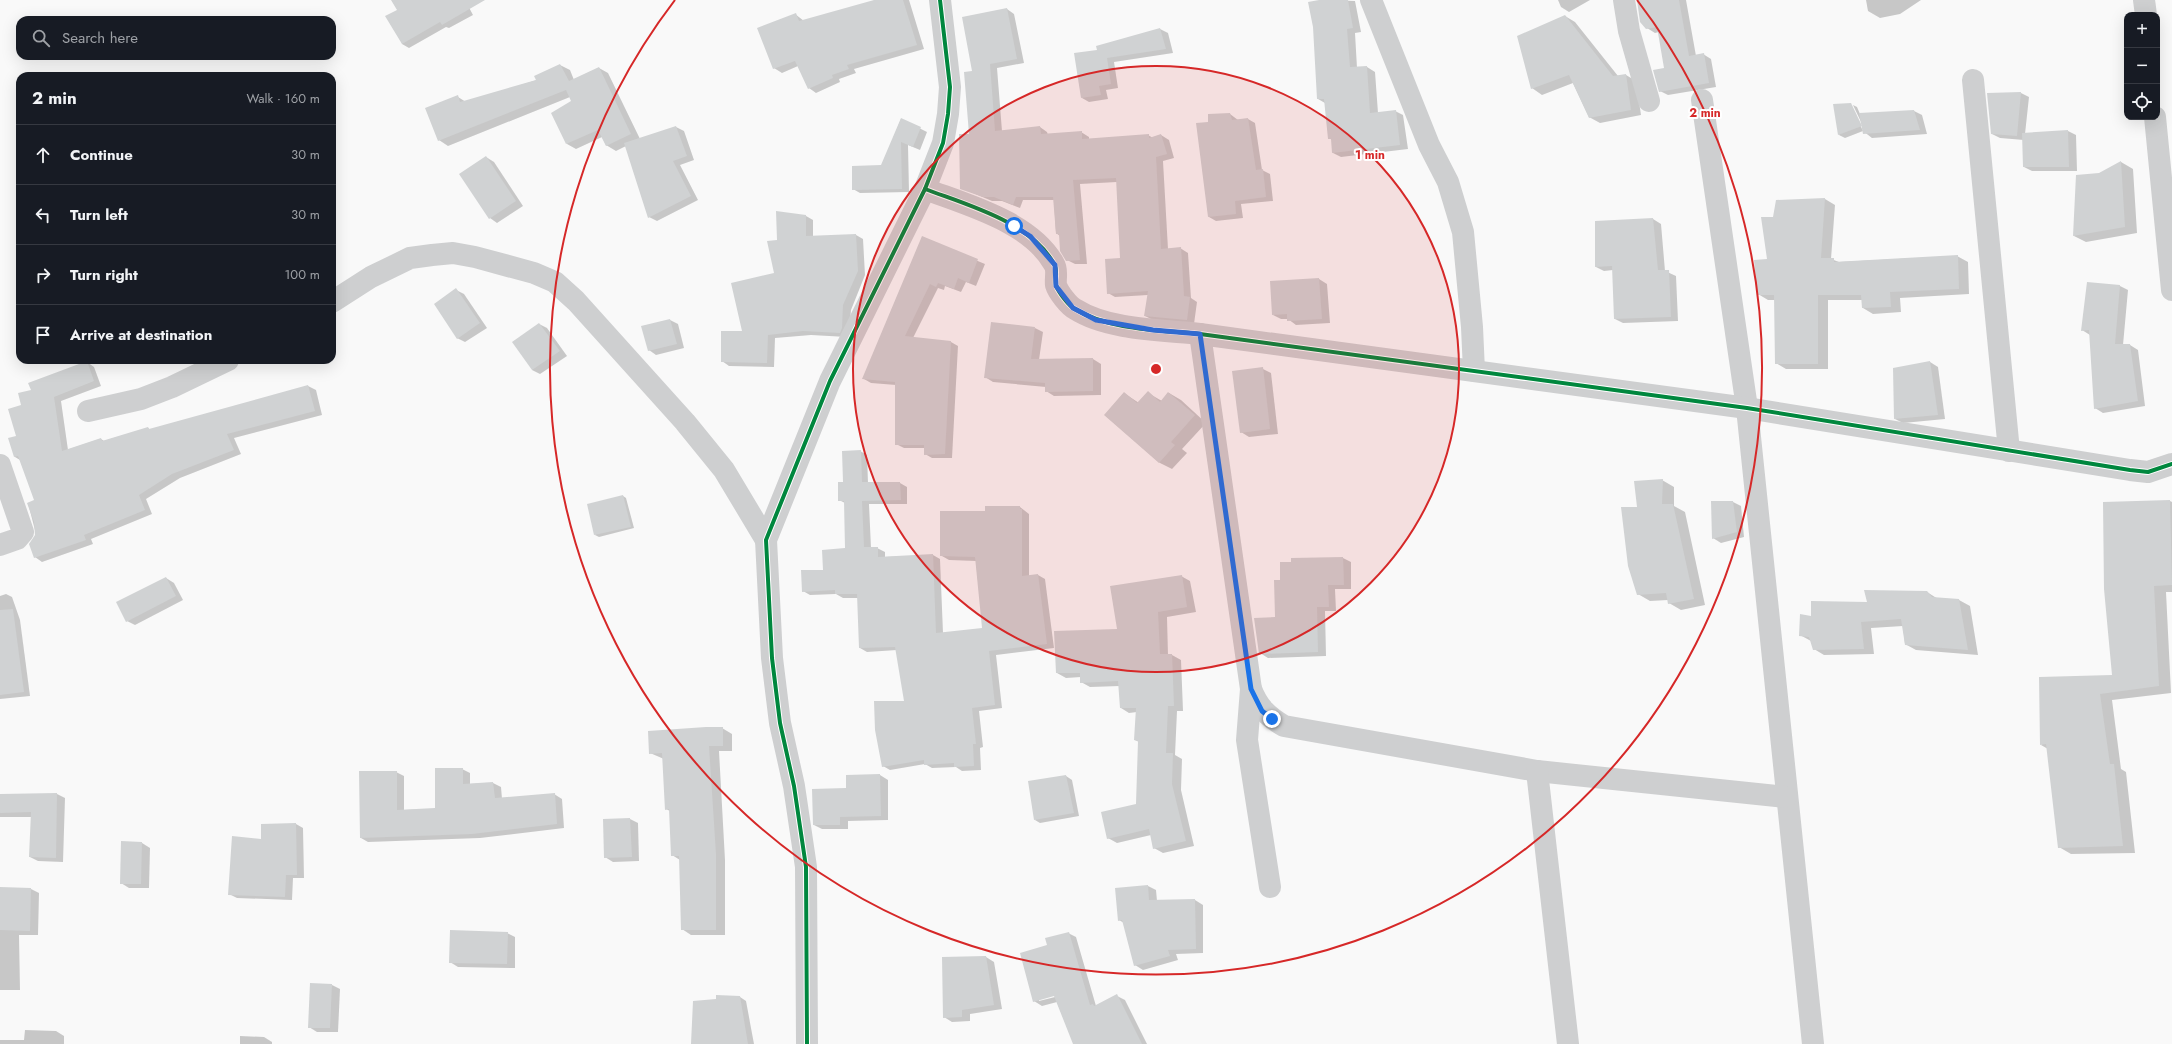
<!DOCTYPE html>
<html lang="en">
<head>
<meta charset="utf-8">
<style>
	:root { --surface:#171b24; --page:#20242c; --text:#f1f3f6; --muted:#9ea1a6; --line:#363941 }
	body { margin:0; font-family:Jost,sans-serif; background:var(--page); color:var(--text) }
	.controls { position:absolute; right:12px; top:12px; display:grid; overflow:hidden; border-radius:8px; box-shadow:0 4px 16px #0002 }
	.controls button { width:36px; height:36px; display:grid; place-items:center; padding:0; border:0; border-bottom:1px solid var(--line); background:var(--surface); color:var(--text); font:20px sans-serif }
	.stop { position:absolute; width:12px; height:12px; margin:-9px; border:3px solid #1a73e8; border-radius:50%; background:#fff }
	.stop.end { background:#1a73e8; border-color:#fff; box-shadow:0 1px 4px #0008 }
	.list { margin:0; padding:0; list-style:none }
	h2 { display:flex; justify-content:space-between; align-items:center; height:52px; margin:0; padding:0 16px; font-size:17px }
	h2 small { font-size:13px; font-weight:400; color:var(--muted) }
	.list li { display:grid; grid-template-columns:26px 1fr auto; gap:12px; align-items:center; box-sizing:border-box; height:60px; padding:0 16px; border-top:1px solid var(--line) }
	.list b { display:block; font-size:15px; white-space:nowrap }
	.list em { font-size:13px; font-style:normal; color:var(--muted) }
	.icon { flex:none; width:22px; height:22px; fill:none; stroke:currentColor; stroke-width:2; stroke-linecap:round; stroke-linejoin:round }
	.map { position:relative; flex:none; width:2172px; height:1044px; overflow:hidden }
	.search { position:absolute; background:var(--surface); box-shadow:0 4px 16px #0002; left:16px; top:16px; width:320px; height:44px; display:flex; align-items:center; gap:10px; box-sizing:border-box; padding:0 14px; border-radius:12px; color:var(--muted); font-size:15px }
	.panel { position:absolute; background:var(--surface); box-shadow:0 4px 16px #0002; left:16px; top:72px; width:320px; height:292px; border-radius:12px }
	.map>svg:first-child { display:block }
</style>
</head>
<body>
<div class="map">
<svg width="2172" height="1044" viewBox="0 0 2172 1044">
	<rect width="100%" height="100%" fill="#f9f9f9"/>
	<g fill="#0003" fill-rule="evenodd">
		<path d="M392,0h73l8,15 -24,13 -3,-1 -37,21 -7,-4 -4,-34z"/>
		<path d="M877,0h32l15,49 -70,20 2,4 -17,6 1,3 -24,11 -7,-5 -11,-22 -16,7 -8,-5 21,-54 9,7z"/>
		<path d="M1325,0l30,1 6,31 -6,1 2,35 10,-1 8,5 3,41 17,-2 8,4 5,34 -67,8 -8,-4 -1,-13 -3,-2 -4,-35 -7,-4z"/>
		<path d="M1558,0h32l-21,12 -8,-5z"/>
		<path d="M1637,0h49l10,56 7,-2 8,5 5,28 -48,8 -8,-4 5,-22 -6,-37 -4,1 -8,-5z"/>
		<path d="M1866,0h55l-21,14 -20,4 -12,-7z"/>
		<path d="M1007,9l7,5 10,49 -27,5 5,63 38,-4 7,5 1,3 33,-3 8,5v3l59,-5 5,3 8,-3 8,5 5,18 -11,3 5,88 12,-1 8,5 3,45 6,4 -3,22 -41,-4 -8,-4 3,-21 -33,2 -7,-4 14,-34 -5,-77 -37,2 7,80h-12l-8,-4 -7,-24 -4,-3 -2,-33h-31l-3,8 -18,-7h-10l-31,-13 9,-53 4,-63z"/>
		<path d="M1565,16l10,6 43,54 8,-1 10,6 5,34 -41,8 -11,-6 -16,-34 -31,12 -10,-7z"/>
		<path d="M1160,29l8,4 5,20 -59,9 4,26 -12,2 2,9 -19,3 -7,-4 16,-48z"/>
		<path d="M560,65l10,5 4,10 25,-12 9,5 32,66 36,-12 8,4 10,29 -14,5 18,35 -41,21 -8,-4 -23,-71 -10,5 -10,-6 -4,-8 -26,12 -9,-5 5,-43 -2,-4 -122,49 -9,-6 19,-43 8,5 71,-22z"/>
		<path d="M2021,93l8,4 -4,37 43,-3 8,4 1,36h-45l-8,-4v-27l-24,-2 -8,-4 -4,-40z"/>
		<path d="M1850,104l13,27v-5l-10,-21 4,2 3,7 54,-3 8,4 5,19 -55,4 -9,-7 -18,7 -6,-3z"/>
		<path d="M1230,114l8,6 10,-1 7,4 7,47 8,4 3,27 -32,3 2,14 -27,3 -7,-4 1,-94z"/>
		<path d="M901,119l26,13 -7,18 -12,-5 1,47 -49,1 -7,-4 29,-23z"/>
		<path d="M486,157l8,5 29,44 -26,17 -7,-5z"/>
		<path d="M2121,162l12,7 4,64 -51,9 -12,-6 26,-62z"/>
		<path d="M1825,199l10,6 -4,54 8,3 118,-6 11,6 1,32 -69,4 1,14 -28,2 -10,-6 -1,-8h-34v69h-42l-10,-6 -1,-63h-7l-10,-6 10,-34 9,-59z"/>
		<path d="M806,216l7,4v17l43,-2 7,4 2,36 -14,35 -2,23 -2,4 -36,-2 -36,3 -1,29 -45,-1 -7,-5 21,-29 32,-58 3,-33z"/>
		<path d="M1653,219l8,5 4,47 11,5 2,45 -55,2 -8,-4 -2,-49 -9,1 -8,-4v-45z"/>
		<path d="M922,238l63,26 -9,22 -10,-4 -5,10 -16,-6 -1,4 -6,-2 -25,50 38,4 7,4 -6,112h-20l-7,-4v-6h-21l-8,-4v-59l-25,-2 -7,-4z"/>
		<path d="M1319,279l8,5 3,39 -34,2 -8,-6h-7l-8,-4z"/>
		<path d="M2088,283l32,3 8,4 -5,55h7l8,5 7,56 -42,7 -8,-5 -5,-73 -8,-5z"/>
		<path d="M456,290l8,4 23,34 -22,14 -8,-4z"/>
		<path d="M670,320l8,4 6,24 -28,7 -7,-5z"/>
		<path d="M539,324l8,4 20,28 -27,18 -8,-4z"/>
		<path d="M1035,328l8,4 -4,28 54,-1 8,5v31l-47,1 -8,-5v-4l-53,-5 -8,-5z"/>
		<path d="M87,362l7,5 7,19 -40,15 7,49 33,-11 3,2 44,-13 3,2 157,-44 8,4 6,25 -88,23 7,16 -61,24 -34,21 6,15 -61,25 2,5 -51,18 -7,-5 1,-23 -8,-31 8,-2 -16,-41 -5,-3 -5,-18 7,-2 5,-31 10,-15z"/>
		<path d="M1930,362l8,5 7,52 -42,4 -8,-4z"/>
		<path d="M1263,369l8,4 7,61 -29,3 -8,-5z"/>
		<path d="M1124,393l15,10 9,-10 14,8 7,-8 12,7 25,23 -24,26 5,4 -15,16 -12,-6 -55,-48z"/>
		<path d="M860,451l7,4 1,28h32l7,4v17h-38l2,44h6l8,4v5l48,-2 7,4 3,74 40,-4 -7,-68 -27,-1 -7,-4 44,-44 34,-5 9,7v62l9,-1 7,4 9,69 -58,7 6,53 -23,3 4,36 -3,1 1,22 -19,1 -6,-4 -24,1 -7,-4 -35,6 -7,-4 22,-64 -8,-52 -30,2 -7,-4 -2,-50h-15l-7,-4 -26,1 -7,-4 43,-42 -1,-46 -6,-3 5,-17z"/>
		<path d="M1662,480l12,7v19l11,6 20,93 -24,5 -12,-7 -1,-3 -18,1 -12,-7v-86z"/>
		<path d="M623,496l3,2 8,30 -35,9 -4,-2z"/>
		<path d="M2170,501l2,1v90h-6l5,101 -59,7 9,69 5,3 9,81 -64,1 -12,-7 -11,-98 -7,-4 72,-69z"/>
		<path d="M1712,502h21l8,4 3,31 -23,6 -8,-5z"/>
		<path d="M1343,558l8,4v27h-16l1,22h-11l1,45 -58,2 -8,-5 16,-35 5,-37z"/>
		<path d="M1181,576l9,5 6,31 -29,5 1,38h4l9,5 2,51h-6l-2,44 7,4 -1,31 13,56 -31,7 -9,-5 -3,-13 -34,8 -9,-5 29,-33 2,-63 -4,-2 2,-28 -8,1 -8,-5 -1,-22 -30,1 -9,-5v-5l-15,1 -9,-5 61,-43z"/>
		<path d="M166,578l8,5 9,17 -48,25 -8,-4z"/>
		<path d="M1927,592l11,7 21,1 11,6 8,49 -62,-5 -11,-6 -2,-18 -32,2 3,26 -50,1 -10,-6 -3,-8 -11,-6 12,-18 56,-14z"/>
		<path d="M6,594l6,3 8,23 10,76 -30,3v-103z"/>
		<path d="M722,728l10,6v17h-13l6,109v75h-34l-9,-6 -2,-69 -8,-5 -2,-44 -4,-2 -2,-50 -14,-6z"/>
		<path d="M462,769l8,4v11l23,-1 8,4 1,12 52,-5 8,5 2,29 -84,10 -112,4 -7,-4 35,-66 8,4v34l32,-1z"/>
		<path d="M880,775l8,5v40l-40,1v8h-26l-8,-4 33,-36z"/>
		<path d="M1066,776l6,4 7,36 -39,7 -5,-3z"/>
		<path d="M57,794l8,4 -2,64 -25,-1 -8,-4 2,-40h-32v-22z"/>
		<path d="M630,819l8,4 1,38 -26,1 -8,-5 -1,-37z"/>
		<path d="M296,824l7,4 1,50h-11l-1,22 -55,-2 -8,-4 33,-54z"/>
		<path d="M122,842l20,1 8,5 -1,40h-20l-8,-5z"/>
		<path d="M1148,886l8,4 1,11 38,-1 8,5v48l-27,1 2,6 -35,10 -8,-5 -11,-42 -5,-3z"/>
		<path d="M0,888l31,1 8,4 -1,42h-19l1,55h-20z"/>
		<path d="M507,933l8,4v31l-57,-1 -8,-5z"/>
		<path d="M1068,933l8,4 20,69 21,-10 8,4 22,44h-73l-17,-42 -15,4 -8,-5 14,-55zM1059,994v2l-20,5v-2z"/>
		<path d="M986,957l8,5 8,47 -32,5v7l-18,1 -8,-5z"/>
		<path d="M332,985l8,4 -2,43h-21l-8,-5z"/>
		<path d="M740,997l6,4 8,43h-62z"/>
		<path d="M25,1030l31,1 8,5v8h-64v-4h24z"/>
		<path d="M240,1036l24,1 8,5v2h-32z"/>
	</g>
	<g fill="#d0d2d3">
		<path d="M391,0h94l-43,25 -2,-3 -38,22 -17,-28 12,-6z"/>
		<path d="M874,0h29l14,45 -70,20 2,4 -17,6 1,3 -25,11 -13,-28 -22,8 -16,-41 39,-15 3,8z"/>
		<path d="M1319,0h29l5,28 -6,1 3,38 17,-1 3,47 26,-3 4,35 -68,8 -1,-14h-3l-4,-40h-7l-4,-72 -5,-25z"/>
		<path d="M1637,0h42l10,56 15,-3 5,30 -50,9 -6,-22 11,-2 -7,-41 -11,2 -6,-7z"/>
		<path d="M1007,8l10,51 -27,5 5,67 45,-5 1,8 41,-3v8l67,-5v4l12,-4 6,20 -11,3 5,92 20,-2 3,49 6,1 -3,23 -43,-4 4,-25 -41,3 -2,-35 15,-1 -4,-80 -43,2 7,80 -14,1 -6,-10 -1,-17h-3l-3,-37h-37l-3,8 -19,-8h-11l-23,-8 -1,-55h10l-5,-62 8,-1 -10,-54z"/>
		<path d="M1565,15l48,61 13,-2 5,36 -42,8 -20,-43 -38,14 -14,-53z"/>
		<path d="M1160,28l6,21 -59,9 4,26 -12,2 2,9 -20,3 -7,-45 23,-3 -1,-4z"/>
		<path d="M560,64l9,17 30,-14 32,67 -25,12 -8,-16 -32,14 -15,-31 20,-12 -5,-11 -128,51 -13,-33 33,-13 2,7 76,-22 -2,-4z"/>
		<path d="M2021,92l-4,44 -26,-2 -4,-41z"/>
		<path d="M1851,103l11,23 -24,9 -5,-31z"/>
		<path d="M1914,110l6,20 -57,4 -4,-21z"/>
		<path d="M1230,113l2,7 16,-2 8,52 7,-1 3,28 -31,4 1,13 -28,3 -12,-94 12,-1v-8z"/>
		<path d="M901,118l20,9 -8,20 -12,-5 1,47 -50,1v-24l29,-1z"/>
		<path d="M676,126l11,30 -14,5 18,35 -43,22 -24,-75z"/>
		<path d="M2068,130l1,37h-46l-1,-34z"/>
		<path d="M486,156l30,45 -27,18 -30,-45z"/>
		<path d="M2121,161l4,66 -52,9 3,-61 23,-2z"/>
		<path d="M1825,198l-4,60h13v4l124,-7 1,34 -69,3 1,15 -29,1 -1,-13h-43v69h-43l-1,-69h-17l-3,-35 13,-1 -6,-42h12l3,-17z"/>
		<path d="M776,211l30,4v21l50,-2 2,37 -15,34 -1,23 -2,5 -37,-2 -35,4 -1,28 -46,-1v-31h21l-11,-48 43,-10 -7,-32 10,-1z"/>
		<path d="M1653,218l5,52h11l2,47 -57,2 -2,-53 -17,1v-46z"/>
		<path d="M922,236l56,23 -9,24 -11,-5 -4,11 -16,-6 -2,4 -6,-3 -25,52 46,5 -6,113 -21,1v-10h-29v-63l-33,-3z"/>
		<path d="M1319,278l3,41 -35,2v-7l-15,1 -2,-34z"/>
		<path d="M2087,282l33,3 -5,59h15l8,57 -44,8 -5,-79 -8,1z"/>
		<path d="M456,288l24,35 -23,16 -23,-35z"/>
		<path d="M670,319l7,25 -29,7 -7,-25z"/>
		<path d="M991,322l44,5 -4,32 62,-1v33l-48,1v-9l-61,-5z"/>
		<path d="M539,323l21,28 -28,19 -20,-28z"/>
		<path d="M87,361l7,20 -40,16 8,54 39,-13 1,3 46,-14 1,2 159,-44 7,26 -88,23 7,16 -62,24 -33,21 6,15 -61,25 2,5 -52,18 -5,-14 6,-9 -1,-13 -7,-19 7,-3 -16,-44 -4,1 -6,-19 8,-2 -8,-27 13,-4 -3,-12 13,-3 -3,-7z"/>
		<path d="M1930,361l8,54 -44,4 -1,-51z"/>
		<path d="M1263,367l7,62 -30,4 -8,-62z"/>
		<path d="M1148,391l12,11 8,-10 27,23 -24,27 4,3 -16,18 -55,-48 20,-23 13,11z"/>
		<path d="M861,450l1,32h38l1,18 -39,1 2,46h14v10l55,-3 3,79 46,-5 -7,-71 -35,-1v-45h45v-5h35v3h2v67l16,-2 9,70 -58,7 6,54 -23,3 4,36h-3l1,22 -20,1v-4l-30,2v-5l-42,7 -7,-37 -1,-29h30l-9,-54 -36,1 -2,-54h-22v-4l-33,2 -1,-22h22l-1,-20 23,-2 -1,-47h-6v-19h5l-1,-31z"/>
		<path d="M1663,479l-1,25h11l21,95 -26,5 -2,-11 -29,2 -9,-29 -7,-59h16l-3,-26z"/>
		<path d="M623,495l8,32 -37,8 -7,-31z"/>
		<path d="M2170,500l2,85 -18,1 5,100 -59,8 10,70h4l9,82 -65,2 -12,-104 -6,1 -1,-68 73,-2 -8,-86 -1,-87z"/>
		<path d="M1711,501h22l4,31 -25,7z"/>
		<path d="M1343,557l1,28h-16l1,22h-12l1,45 -59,2 -5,-36 21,-1 -1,-37h6v-18h11v-4z"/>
		<path d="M1182,575l5,32 -29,5 2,42h12l2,52h-6l-2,47h7l-1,31 14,57 -33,8 -4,-20 -42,10 -6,-27 35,-8 2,-63 -4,-1 2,-32h-16l-2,-27 -38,2v-10h-24l-2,-42 63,-2 -7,-43z"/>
		<path d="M166,577l10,19 -50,26 -10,-20z"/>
		<path d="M1864,590l63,1 5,6 27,2 9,51 -63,-5 -4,-26 -40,3 3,27 -51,1 -4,-13 -10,-1 1,-22 11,2v-15l56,1z"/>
		<path d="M13,609l11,83 -24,3v-85z"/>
		<path d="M706,727h17v19h-14l7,108v76h-35l-2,-74h-8l-2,-47 -4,1 -3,-57 -13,1 -1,-23z"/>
		<path d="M435,768h28v16l30,-2 2,16 60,-5 2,31 -85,10 -112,4 -1,-67h38v39l38,-2z"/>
		<path d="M880,774l1,42 -41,1v8h-27l-1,-36 34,-1v-13z"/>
		<path d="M1066,775l8,38 -40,7 -6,-39z"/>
		<path d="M57,793l-1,65 -27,-1 2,-45 -31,1v-19z"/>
		<path d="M630,818l2,39 -28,1 -1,-39z"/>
		<path d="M296,823l1,52h-11l-1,22 -57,-2 4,-59 29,3v-15z"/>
		<path d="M121,841l21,1 -1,42h-21z"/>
		<path d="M1148,885l1,15 46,-1 1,50 -28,1 2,6 -36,10 -12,-46 -4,1 -3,-33z"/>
		<path d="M0,887l31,1 -1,43 -30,-1z"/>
		<path d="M450,930l58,2 -1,32 -58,-1z"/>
		<path d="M1069,932l21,73 3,-1 1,2 23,-12 25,50h-69l-19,-48 -21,6 -13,-49 27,-8 -2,-7z"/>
		<path d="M986,956l8,49 -32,5v7l-19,1 -1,-61z"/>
		<path d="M310,983l22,1 -2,44h-22z"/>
		<path d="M716,995l24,1 8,48h-57l2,-43 23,-2z"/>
	</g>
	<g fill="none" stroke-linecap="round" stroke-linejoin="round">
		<g stroke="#cecfd0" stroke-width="22">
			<path d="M1371,0l58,145 19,37 15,50 9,95 2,44"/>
			<path d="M1624,0l5,31 20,70"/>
			<path d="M2144,0l2,15"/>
			<path d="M1973,80l36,371"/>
			<path d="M1702,100l45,308 66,636"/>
			<path d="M2155,117l17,173"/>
			<path d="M925,189c42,16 106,33 129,75 4,6 1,15 2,21 2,7 13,21 19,24 33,21 86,21 125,25l547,74 383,62 18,2 24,-8"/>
			<path d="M332,302l39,-25 39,-19 22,-3 21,-2 22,4 59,16 21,9 21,19 109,121 39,48 42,70"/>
			<path d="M1200,334l51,355c7,18 16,27 33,37l253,45 249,26"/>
			<path d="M88,411l53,-12 31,-12 56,-27"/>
			<path d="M0,465l23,67 -6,7 -17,6"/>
			<path d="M1251,689l-4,51 23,147"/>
			<path d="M1537,771l31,273"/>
			<path d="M807,1044l-1,-177 -12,-81 -14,-63 -8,-65 -6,-118 64,-159 95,-192 18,-46 5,-29 2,-27 -10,-87"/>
		</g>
		<g stroke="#fff" stroke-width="6">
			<g id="cycleway">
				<path d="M925,189c42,16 106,33 129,75 4,6 1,15 2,21 2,7 13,21 19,24 33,21 86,21 125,25l547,74 383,62 18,2 24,-8"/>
				<path d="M807,1044l-1,-177 -12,-81 -14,-63 -8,-65 -6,-118 64,-159 95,-192 18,-46 5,-29 2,-27 -10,-87"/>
			</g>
		</g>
		<use href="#cycleway" stroke="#00873e" stroke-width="4"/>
	</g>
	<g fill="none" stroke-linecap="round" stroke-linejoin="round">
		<path stroke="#1a73e8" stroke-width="5" d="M1014,226l16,10 25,29 1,21 17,22 23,12 57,10 47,4 51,355 11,22 10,8"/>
	</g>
	<circle cx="1156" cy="369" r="303" fill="#d62828" fill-opacity=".12"/>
	<g fill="none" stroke="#d62828" stroke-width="2">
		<circle cx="1156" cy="369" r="303"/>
		<path d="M1637 0A606 606 0 1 1 675 0"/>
	</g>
	<circle cx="1156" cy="369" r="6" fill="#d62828" stroke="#fff" stroke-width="2"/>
	<g font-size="12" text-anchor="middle" font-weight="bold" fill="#d62828" stroke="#fff" stroke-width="4" stroke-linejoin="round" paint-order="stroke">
		<text x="1705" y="117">2 min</text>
		<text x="1370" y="159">1 min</text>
	</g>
</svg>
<div class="controls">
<button>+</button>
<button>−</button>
<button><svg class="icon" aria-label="locate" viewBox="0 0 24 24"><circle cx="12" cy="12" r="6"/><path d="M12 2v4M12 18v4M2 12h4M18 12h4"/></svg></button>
</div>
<div class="stop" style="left:1014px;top:226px"></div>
<div class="stop end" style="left:1272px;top:719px"></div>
<div class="search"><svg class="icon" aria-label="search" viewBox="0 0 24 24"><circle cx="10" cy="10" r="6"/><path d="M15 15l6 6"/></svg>Search here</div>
<section class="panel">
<h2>2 min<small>Walk · 160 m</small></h2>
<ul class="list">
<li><svg class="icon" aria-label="ahead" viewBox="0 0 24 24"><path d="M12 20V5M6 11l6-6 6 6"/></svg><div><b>Continue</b></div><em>30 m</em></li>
<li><svg class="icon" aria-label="left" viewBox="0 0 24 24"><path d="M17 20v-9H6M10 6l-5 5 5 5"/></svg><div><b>Turn left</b></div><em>30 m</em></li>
<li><svg class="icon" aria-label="right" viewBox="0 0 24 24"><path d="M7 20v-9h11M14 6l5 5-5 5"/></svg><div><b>Turn right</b></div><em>100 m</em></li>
<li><svg class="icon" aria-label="arrive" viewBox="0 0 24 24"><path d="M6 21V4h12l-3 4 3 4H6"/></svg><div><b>Arrive at destination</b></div></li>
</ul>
</section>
</div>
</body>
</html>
